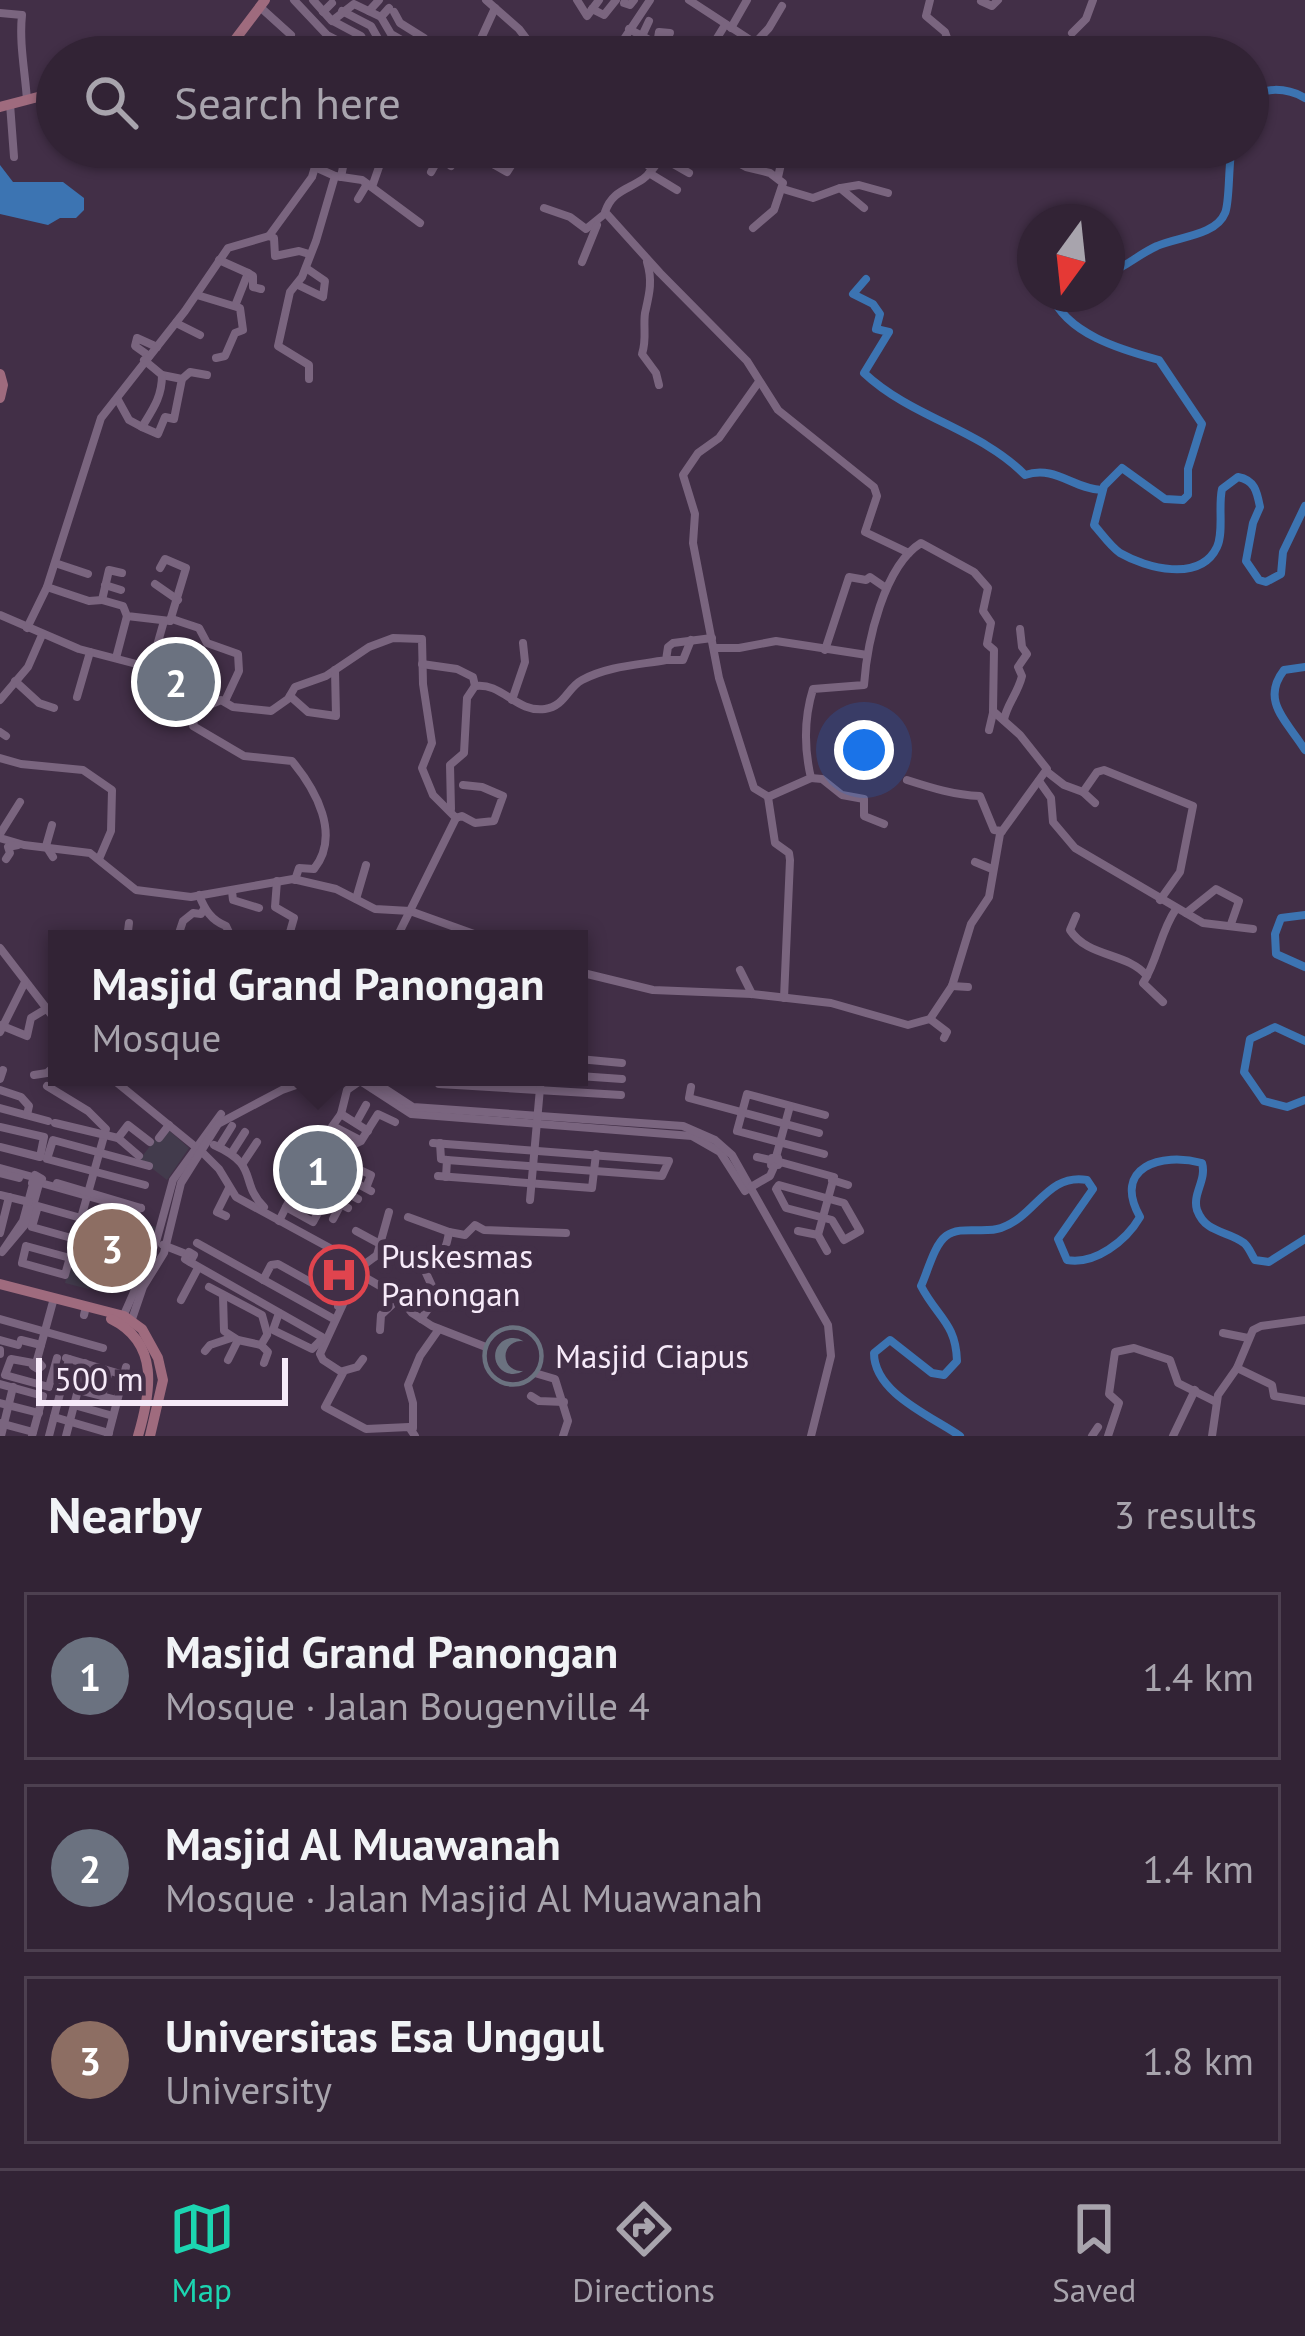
<!DOCTYPE html>
<html lang="en">
<head>
<meta charset="utf-8">
<style>
	:root { --surface:#322335; --page:#3a2b3d; --text:#f1f3f6; --muted:#a8a4ad; --line:#4d4050; --accent:#1cd5b1 }
	body { margin:0; font-family:"PT Sans",sans-serif; background:var(--page); color:var(--text) }
	.compass { position:absolute; left:1017px; top:204px; width:108px; height:108px; border-radius:50%; background:var(--surface); box-shadow:0 3px 9px #0004; rotate:195deg }
	.scale { position:absolute; left:36px; bottom:30px; width:252px; box-sizing:border-box; padding-left:12px; border:6px solid #f6eaf9; border-top:0; font-size:33px; line-height:42px; white-space:nowrap; color:#f6eaf9; -webkit-text-stroke:9px #422f47; paint-order:stroke }
	.you { position:absolute; left:864px; top:750px; width:42px; height:42px; margin:-30px; border:9px solid #fff; border-radius:50%; background:#1a73e8; box-shadow:0 0 0 18px #1a73e833 }
	.badge { display:grid; place-items:center; width:78px; height:78px; border-radius:50%; background:var(--accent); color:#fff; font-size:39px; font-weight:700 }
	.pin { position:absolute; translate:-50% -50%; border:6px solid #fff; box-shadow:0 3px 12px #0006 }
	.popup { position:absolute; left:48px; top:930px; width:540px; height:156px; box-sizing:border-box; display:grid; place-content:center; border-radius:0px; background:var(--surface); filter:drop-shadow(0 3px 9px #0005); font-size:39px; white-space:nowrap; color:var(--muted) }
	.popup b { font-size:45px; color:var(--text) }
	.popup::after { content:''; position:absolute; left:50%; top:100%; margin-left:-24px; border:24px solid transparent; border-top-color:var(--surface) }
	.list { margin:0; padding:0; list-style:none }
	h2 { display:flex; justify-content:space-between; align-items:center; height:156px; margin:0; padding:0 48px; font-size:51px }
	h2 small { font-size:39px; font-weight:400; color:var(--muted) }
	.list li { display:grid; grid-template-columns:78px 1fr auto; gap:36px; align-items:center; box-sizing:border-box; height:168px; margin:0 24px 24px; padding:0 24px; border:3px solid var(--line); border-radius:0px }
	.list b { display:block; font-size:45px; white-space:nowrap }
	.list p { margin:0; font-size:39px; white-space:nowrap; color:var(--muted) }
	.list em { font-size:39px; font-style:normal; color:var(--muted) }
	.icon { flex:none; width:66px; height:66px; fill:none; stroke:currentColor; stroke-width:2; stroke-linecap:round; stroke-linejoin:round }
	.map { position:relative; flex:none; width:1305px; height:1436px; overflow:hidden }
	.search { position:absolute; background:var(--surface); box-shadow:0 3px 9px #0004; left:36px; right:36px; top:36px; height:132px; display:flex; align-items:center; gap:30px; box-sizing:border-box; padding:0 42px; border-radius:66px; color:var(--muted); font-size:45px }
	.sheet { height:732px; background:var(--surface) }
	nav { display:flex; justify-content:space-around; align-items:center; box-sizing:border-box; height:168px; border-top:3px solid var(--line); background:var(--surface); font-size:33px; color:var(--muted) }
	nav a { display:grid; justify-items:center; gap:6px }
	nav .on { color:var(--accent) }
	.map>svg:first-child { display:block }
</style>
</head>
<body>
<div class="map">
<svg width="1305" height="1436" viewBox="0 0 1305 1436">
	<rect width="100%" height="100%" fill="#422f47"/>
	<g fill="#423b4c">
		<path d="M165,1127l24,21 -22,32 -27,-21z"/>
		<path d="M85,1208l71,19 -11,29 -24,-7 -21,35 -12,5 -23,-6z"/>
	</g>
	<path fill="#3c74b2" d="M0,165l13,17h50l21,16v12l-8,8h-16l-12,7 -48,-11z"/>
	<g fill="none" stroke-linecap="round" stroke-linejoin="round">
		<g stroke="#3c74b2" stroke-width="8">
			<path d="M1248,102c13,-17 40,-14 57,-4"/>
			<path d="M1107,274c19,-7 32,-20 50,-28 19,-9 59,-10 68,-33 5,-11 3,-48 7,-66"/>
			<path d="M866,279l-13,15 20,10 7,10 -4,15 13,3 -25,41c48,45 116,56 161,102 31,-10 48,14 77,15"/>
			<path d="M1051,294c15,40 71,56 108,66l43,64 -14,45v26l-5,5 -18,-1 -43,-31 -18,18 -10,39c8,9 16,21 26,28 26,15 80,30 97,-6 7,-15 1,-41 5,-58l16,-12c17,3 19,15 22,30l-7,16 -7,38 13,19 7,2 15,-8 2,-22 22,-46"/>
			<path d="M1305,667l-21,3c-24,31 3,51 21,80"/>
			<path d="M1305,915l-24,3 -6,16 1,20 29,13"/>
			<path d="M1305,1041l-30,-14 -25,12 -6,33 20,29 23,6 18,-7"/>
			<path d="M960,1436c-29,-20 -86,-43 -86,-83l16,-13 42,33 12,2 13,-14c-1,-38 -20,-44 -36,-75 7,-15 13,-41 25,-50 14,-11 39,-2 55,-8 35,-12 46,-55 86,-48l6,9 -35,50 9,21c28,5 59,-19 73,-43 -28,-50 21,-65 62,-54 5,17 -10,31 -5,47 9,24 30,20 47,33 5,4 7,11 11,17l14,2 36,-23"/>
		</g>
		<g stroke="#7a657f" stroke-width="8">
			<path d="M294,0l33,35 25,13 3,9"/>
			<path d="M313,0l18,20 30,16 8,15 10,6"/>
			<path d="M486,0l33,29 21,28"/>
			<path d="M577,0l10,16 12,-16"/>
			<path d="M689,0l66,43"/>
			<path d="M930,0l-4,16 19,16 9,25"/>
			<path d="M981,1l11,5 6,-6"/>
			<path d="M624,3l6,2 4,-5"/>
			<path d="M260,7l31,28"/>
			<path d="M495,8l-16,35 25,14"/>
			<path d="M592,9l12,6 12,-15"/>
			<path d="M342,11l29,15 9,16 24,15"/>
			<path d="M369,11l10,-11"/>
			<path d="M323,12l9,-9"/>
			<path d="M394,12l6,11 24,15 -5,11"/>
			<path d="M0,13l22,2c-3,28 3,56 5,85"/>
			<path d="M381,17l8,-9"/>
			<path d="M332,21l22,-17 27,13 10,17 40,23"/>
			<path d="M731,28l16,-28"/>
			<path d="M629,29l13,7 7,-15"/>
			<path d="M1072,33l14,-14 7,-19"/>
			<path d="M642,36l15,8 2,-12 11,1"/>
			<path d="M709,51l16,-26"/>
			<path d="M612,57l38,-57"/>
			<path d="M742,57l27,-29 13,-22"/>
			<path d="M10,104l4,53"/>
			<path d="M300,147l15,20 20,9 27,4 58,43"/>
			<path d="M463,147l44,25 16,-25"/>
			<path d="M627,147l24,21"/>
			<path d="M670,147c-9,9 -17,25 -27,32 -16,11 -31,12 -38,33l55,61 87,88 31,49 96,77 3,9 -12,36 44,21"/>
			<path d="M709,147l37,20 24,6 13,10 -9,27 -21,18"/>
			<path d="M768,147l13,17 -3,13"/>
			<path d="M427,156l11,5"/>
			<path d="M661,157l28,16"/>
			<path d="M548,162l29,-1 9,-14"/>
			<path d="M495,165l12,-18"/>
			<path d="M451,166l11,-19"/>
			<path d="M431,172l14,-25"/>
			<path d="M649,173l28,17"/>
			<path d="M341,177l3,-15 15,-12 8,3"/>
			<path d="M372,187l8,-23 -3,-17"/>
			<path d="M841,188l18,-3 29,8"/>
			<path d="M783,189l30,9 27,-10 24,20"/>
			<path d="M358,199l9,-15"/>
			<path d="M544,208l26,9 16,12 16,-13"/>
			<path d="M269,236l5,2 1,18 24,-5 10,3"/>
			<path d="M219,260l29,13 -13,33"/>
			<path d="M582,262l15,-37"/>
			<path d="M647,262c6,20 2,33 -2,51 -2,14 2,27 -3,41l14,19 3,12"/>
			<path d="M248,273l5,3v11l8,2"/>
			<path d="M298,285l25,12 2,-16 -19,-13"/>
			<path d="M197,295l43,13 3,22 -8,3 -10,23 -9,2"/>
			<path d="M176,323l24,12"/>
			<path d="M149,356l-14,-10 2,-8 20,9"/>
			<path d="M162,375l20,4 8,-7 17,3"/>
			<path d="M309,379v-14l-31,-19 12,-54 12,-15 14,-36 19,-65"/>
			<path d="M758,383l-39,55 -21,15 -15,22 12,39 -2,29 26,135 35,110 13,8"/>
			<path d="M118,400l11,20 13,7c11,-18 20,-30 20,-52l-18,-15"/>
			<path d="M142,427l16,7 7,-17 9,2 8,-40"/>
			<path d="M55,563l33,11"/>
			<path d="M155,584l23,16"/>
			<path d="M105,585l16,5"/>
			<path d="M47,587l42,14 13,-1 7,-30 13,3"/>
			<path d="M102,600l21,6 4,10 43,5 16,-53 -21,-9 -5,9"/>
			<path d="M0,615l79,34 65,17 63,40 14,-6 12,7 38,4 17,-12 7,-12 31,-11 43,-29 24,-9 29,1 1,45 9,59 -10,25 11,27 23,23 6,-2 13,7 19,-2 9,-25 -21,-9 -19,-2"/>
			<path d="M172,619l27,9 8,15 31,11 1,17 -14,30"/>
			<path d="M27,628l20,-41 54,-169 84,-107 43,-63 41,-12 43,-59 3,-10"/>
			<path d="M714,648h25l37,-7 91,14"/>
			<path d="M825,650l24,-73 17,3 4,-3 16,11"/>
			<path d="M116,658l11,-42"/>
			<path d="M666,660h17l8,-20"/>
			<path d="M422,664l35,5 16,8 2,9"/>
			<path d="M150,670l14,-49"/>
			<path d="M15,681l24,22 15,5"/>
			<path d="M188,696l14,-26v-20"/>
			<path d="M290,696l18,16 28,4 -1,-46"/>
			<path d="M77,697l13,-45"/>
			<path d="M0,700l28,-33 14,-32"/>
			<path d="M512,700l13,-38 -2,-19"/>
			<path d="M197,701l-4,25 51,30 48,5c24,29 49,74 22,108l-15,-1 -4,12"/>
			<path d="M1004,720c2,-14 14,-27 18,-44l-4,-9 9,-13 -5,-7 -2,-18"/>
			<path d="M989,730l4,-17"/>
			<path d="M0,732l6,4"/>
			<path d="M0,758l21,6 62,6 29,20 -1,41 -12,28"/>
			<path d="M1046,771l18,14 19,7 14,-20 7,-2 89,36 -13,66 -20,28"/>
			<path d="M811,778l11,1 20,16 22,4v17l20,8"/>
			<path d="M907,780c25,8 47,15 73,16l14,34 8,1"/>
			<path d="M1039,781l12,17 2,24 22,26 128,75 50,6"/>
			<path d="M1083,792l12,11"/>
			<path d="M768,797l7,46 14,10 1,7 -6,138"/>
			<path d="M451,809l-1,-44 14,-12 3,-55 8,-12c27,-4 41,27 70,23 20,-3 22,-21 37,-29 26,-14 56,-15 84,-20l2,-13 5,-4 39,-5"/>
			<path d="M52,825l-6,21 7,11"/>
			<path d="M0,834l20,-32"/>
			<path d="M0,838l24,7 66,8 46,37 55,7 102,-18 43,10 39,20 35,2 78,28"/>
			<path d="M6,859l4,-6 -2,-6 10,-2"/>
			<path d="M975,862l17,7"/>
			<path d="M277,881l-2,26 19,11 -6,21"/>
			<path d="M232,891l1,9 26,8"/>
			<path d="M199,895c6,15 12,25 27,31l6,13"/>
			<path d="M356,899l10,-34"/>
			<path d="M1186,913l30,-24 23,12 -8,23"/>
			<path d="M1076,916l-6,14c18,28 57,22 77,46"/>
			<path d="M101,938l2,1"/>
			<path d="M127,939l2,-16"/>
			<path d="M177,939l6,-18 10,-8 8,1 3,-5"/>
			<path d="M396,939l60,-121"/>
			<path d="M0,948l57,74"/>
			<path d="M740,970l12,24"/>
			<path d="M579,972l74,18 99,4 79,9 77,22 22,-6 22,-33 19,-62 18,-27 11,-63 47,-65 -27,-34 -27,-24 1,-61 -7,-6 4,-21 -8,-12 5,-23 -14,-16 -53,-29c-37,23 -54,99 -57,142l-51,4c-9,29 -9,59 -2,89l-43,19"/>
			<path d="M952,986l16,1"/>
			<path d="M1163,1002l-20,-19c15,-23 17,-51 33,-74"/>
			<path d="M930,1019l17,13 -3,6"/>
			<path d="M0,1025l27,11 4,-18 15,-9"/>
			<path d="M0,1032l25,-50"/>
			<path d="M579,1059l43,4"/>
			<path d="M34,1075l13,-2 10,-9"/>
			<path d="M579,1076l43,3"/>
			<path d="M110,1077l93,76 16,16 17,28 125,68 -41,89 3,6 20,13 -18,34 41,22 43,-2 6,9"/>
			<path d="M354,1077l57,37 281,22 28,16 25,39 6,-4"/>
			<path d="M367,1077l46,30 270,19 32,14 17,15 96,170 3,31 -20,80"/>
			<path d="M0,1079l3,-9"/>
			<path d="M439,1084l182,11"/>
			<path d="M47,1086l41,25 18,18 -41,146 -43,-12 4,-17 44,12"/>
			<path d="M691,1087l-2,11 130,35"/>
			<path d="M0,1090l21,7 8,9 -2,9"/>
			<path d="M0,1108l48,13"/>
			<path d="M341,1114l27,17"/>
			<path d="M55,1123l63,15 21,18"/>
			<path d="M356,1123l10,-18"/>
			<path d="M333,1126l27,14"/>
			<path d="M0,1127l44,10 -4,20 -40,-10"/>
			<path d="M325,1135l23,12 13,-6 17,-27 17,8"/>
			<path d="M118,1138l10,-13 22,17"/>
			<path d="M159,1138l10,-13"/>
			<path d="M433,1143l236,18 -7,15 -215,-16"/>
			<path d="M440,1143l1,16 6,1 -1,17"/>
			<path d="M214,1145c47,21 24,36 50,62"/>
			<path d="M219,1147l13,-21"/>
			<path d="M317,1147l18,10"/>
			<path d="M231,1154l14,-22"/>
			<path d="M824,1154l-87,-23 10,-37 78,21"/>
			<path d="M757,1157l13,3"/>
			<path d="M776,1157l14,-51"/>
			<path d="M310,1158l61,33"/>
			<path d="M780,1162l54,15 -16,58"/>
			<path d="M243,1163l14,-21"/>
			<path d="M778,1165h-7l1,-7h6l1,6"/>
			<path d="M0,1168l33,9"/>
			<path d="M356,1168l15,7 -5,13"/>
			<path d="M305,1170l53,29"/>
			<path d="M0,1173l19,5"/>
			<path d="M438,1176l154,12 4,-34"/>
			<path d="M832,1180l16,5"/>
			<path d="M299,1181l49,27"/>
			<path d="M41,1183l96,27 4,-2"/>
			<path d="M57,1183l84,25"/>
			<path d="M33,1184l-10,37 -21,31 27,-32 10,-36 -7,-1 3,-8 7,4 -3,5"/>
			<path d="M145,1185l-98,-26 6,-19 96,26"/>
			<path d="M779,1185l65,18 16,28 -16,9 -12,-20 -46,-12 -10,-19z"/>
			<path d="M751,1187l19,-11 4,-9"/>
			<path d="M293,1194l27,14"/>
			<path d="M0,1195l29,7"/>
			<path d="M530,1200l11,-123"/>
			<path d="M286,1207l27,15 27,-49"/>
			<path d="M226,1216l-9,-4 12,-24"/>
			<path d="M408,1217l41,15"/>
			<path d="M333,1219l8,-15"/>
			<path d="M279,1221l34,-68 28,-39 6,-24 13,-9"/>
			<path d="M356,1231l24,13"/>
			<path d="M798,1231l20,4 9,16"/>
			<path d="M0,1233l9,-36"/>
			<path d="M75,1239l-43,-12 6,-21 43,12"/>
			<path d="M197,1243l135,75"/>
			<path d="M163,1245l23,9"/>
			<path d="M189,1252l5,3 -4,7 -5,-3z"/>
			<path d="M377,1255l12,-43"/>
			<path d="M190,1262l132,75"/>
			<path d="M362,1266c8,-5 16,-14 26,-14 26,-2 54,29 61,-20l16,3 10,-10 9,5 82,3"/>
			<path d="M361,1275l38,22 13,16 20,13 59,23 20,17 44,13 13,42 -5,15"/>
			<path d="M263,1280l8,-15 7,-1 61,34 -1,8"/>
			<path d="M209,1287l53,28 5,18"/>
			<path d="M223,1296l1,35 14,9 23,5 6,-10"/>
			<path d="M181,1300l17,-32"/>
			<path d="M279,1313l-6,17 39,19 8,-8"/>
			<path d="M84,1315l1,-4"/>
			<path d="M0,1319l103,29"/>
			<path d="M122,1319l34,-77 17,-62 48,-66"/>
			<path d="M421,1319l16,-22 -11,-24 4,-13"/>
			<path d="M131,1322l12,-35 21,-34 17,-70 37,-59 64,-34 37,-13"/>
			<path d="M380,1330l1,-15 18,-17"/>
			<path d="M1223,1333l25,5"/>
			<path d="M0,1340l18,5"/>
			<path d="M21,1340l20,5"/>
			<path d="M261,1345l7,7 -4,11"/>
			<path d="M0,1350v4"/>
			<path d="M205,1351l5,-6 21,-7"/>
			<path d="M66,1358l58,17"/>
			<path d="M37,1360l-4,6 5,3 4,-3 -5,-6 17,-62"/>
			<path d="M228,1360l10,-20"/>
			<path d="M33,1363l-22,-4 -6,16 44,12 8,-29"/>
			<path d="M1237,1368l35,17 2,11 31,5"/>
			<path d="M343,1371l14,-4 6,-8"/>
			<path d="M0,1384l43,12 -11,40"/>
			<path d="M78,1390l39,10"/>
			<path d="M102,1396l7,-25"/>
			<path d="M531,1396l8,5 25,1"/>
			<path d="M0,1403l39,10"/>
			<path d="M74,1405l39,11"/>
			<path d="M54,1417l55,16"/>
			<path d="M0,1423l33,9"/>
			<path d="M413,1428v-25l-5,-18 12,-29 19,-27"/>
			<path d="M1,1436l12,-49"/>
			<path d="M49,1436l20,-77"/>
			<path d="M66,1436l19,-73"/>
			<path d="M108,1436l18,-69"/>
			<path d="M1092,1436l6,-9"/>
			<path d="M1108,1436l11,-33 -10,-9 6,-42 19,-4 36,12 8,23 38,19"/>
			<path d="M1173,1436l22,-46"/>
			<path d="M1212,1436l6,-41 19,-27 16,-38 8,-4 44,-6"/>
		</g>
		<g stroke="#9f6b7e" stroke-width="10">
			<path d="M222,57l43,-57"/>
			<path d="M0,107l57,-15"/>
			<path d="M0,374l3,11 -3,13"/>
			<path d="M0,1284l124,32 18,13 16,29 5,22 -13,56"/>
			<path d="M111,1319c49,24 40,73 27,117"/>
		</g>
	</g>
	<defs>
		<g id="hospital-ring" transform="scale(3)"><circle r="9.5" fill="#422f47" stroke="#e0444e" stroke-width="1.5"/><path d="M-5-5h3v3.5h4V-5h3V5h-3V1.5h-4V5h-3Z" fill="#e0444e"/></g>
		<g id="mosque-ring" transform="scale(3)"><circle r="9.5" fill="#422f47" stroke="#6b7280" stroke-width="1.5"/><path d="M3.5-4.9A6 6 0 1 0 3.5 4.9A5 5 0 1 1 3.5-4.9Z" fill="#6b7280"/></g>
	</defs>
	<g fill-rule="evenodd">
		<use href="#hospital-ring" x="339" y="1275"/>
		<use href="#mosque-ring" x="513" y="1356"/>
	</g>
	<g text-anchor="middle" stroke-width="12" stroke-linejoin="round" paint-order="stroke">
		<g font-size="33" fill="#f6eaf9" stroke="#422f47" text-anchor="start">
			<text x="381" y="1268">Puskesmas<tspan x="381" dy="38">Panongan</tspan></text>
			<text x="555" y="1368">Masjid Ciapus</text>
		</g>
	</g>
</svg>
<svg class="compass" viewBox="-18 -18 36 36"><path d="M0-13l5 13h-10z" fill="#e53935"/><path d="M0 13l5-13h-10z" fill="#a8a4ad"/></svg>
<div class="scale">500 m</div>
<div class="you"></div>
<div class="pin badge" style="left:318px;top:1170px;background:#6b7280">1</div>
<div class="popup"><b>Masjid Grand Panongan</b>Mosque</div>
<div class="pin badge" style="left:176px;top:682px;background:#6b7280">2</div>
<div class="pin badge" style="left:112px;top:1248px;background:#8d6e63">3</div>
<div class="search"><svg class="icon" aria-label="search" viewBox="0 0 24 24"><circle cx="10" cy="10" r="6"/><path d="M15 15l6 6"/></svg>Search here</div>
</div>
<section class="sheet">
<h2>Nearby<small>3 results</small></h2>
<ul class="list">
<li><span class="badge" style="background:#6b7280">1</span><div><b>Masjid Grand Panongan</b><p>Mosque · Jalan Bougenville 4</p></div><em>1.4 km</em></li>
<li><span class="badge" style="background:#6b7280">2</span><div><b>Masjid Al Muawanah</b><p>Mosque · Jalan Masjid Al Muawanah</p></div><em>1.4 km</em></li>
<li><span class="badge" style="background:#8d6e63">3</span><div><b>Universitas Esa Unggul</b><p>University</p></div><em>1.8 km</em></li>
</ul>
</section>
<nav>
<a class="on"><svg class="icon" aria-label="map" viewBox="0 0 24 24"><path d="M3 6l6-2 6 2 6-2v14l-6 2-6-2-6 2zM9 4v14M15 6v14"/></svg>Map</a>
<a><svg class="icon" aria-label="directions" viewBox="0 0 24 24"><path d="M12 3l9 9-9 9-9-9zM9 14v-3h6M13 9l2 2-2 2"/></svg>Directions</a>
<a><svg class="icon" aria-label="saved" viewBox="0 0 24 24"><path d="M7 4h10v16l-5-4-5 4z"/></svg>Saved</a>
</nav>
</body>
</html>
